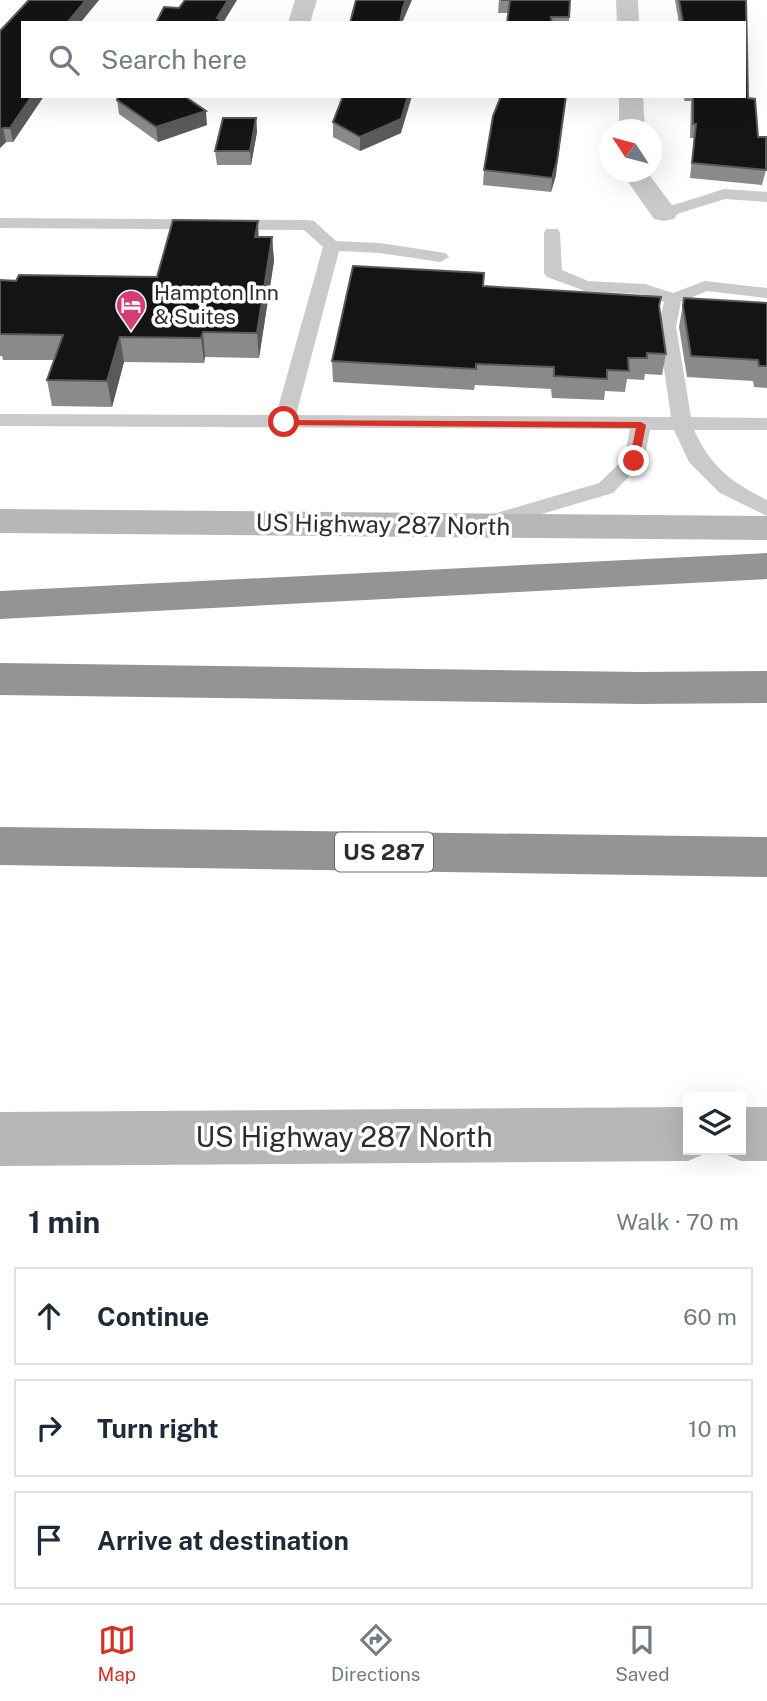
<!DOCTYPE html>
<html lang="en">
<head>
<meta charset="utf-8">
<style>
	:root { --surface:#fff; --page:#f6f6f7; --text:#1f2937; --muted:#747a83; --line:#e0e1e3; --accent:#d93025 }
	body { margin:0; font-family:"Public Sans",sans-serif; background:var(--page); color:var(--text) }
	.controls { position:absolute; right:21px; bottom:21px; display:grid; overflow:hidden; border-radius:0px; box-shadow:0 7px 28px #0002 }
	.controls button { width:63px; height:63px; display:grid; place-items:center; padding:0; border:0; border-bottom:2px solid var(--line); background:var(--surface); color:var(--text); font:35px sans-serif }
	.compass { position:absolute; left:599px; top:119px; width:63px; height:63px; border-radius:50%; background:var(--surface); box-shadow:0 7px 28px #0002; rotate:306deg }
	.stop { position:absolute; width:21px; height:21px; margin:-16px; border:5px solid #d93025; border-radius:50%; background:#fff }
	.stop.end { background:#d93025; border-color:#fff; box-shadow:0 2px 7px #0008 }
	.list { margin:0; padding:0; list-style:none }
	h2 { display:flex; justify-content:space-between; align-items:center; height:91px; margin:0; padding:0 28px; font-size:30px }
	h2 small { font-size:23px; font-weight:400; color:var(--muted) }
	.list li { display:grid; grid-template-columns:46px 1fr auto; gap:21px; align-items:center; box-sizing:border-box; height:98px; margin:0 14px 14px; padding:0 14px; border:2px solid var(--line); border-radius:0px }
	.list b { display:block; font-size:26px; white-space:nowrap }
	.list em { font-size:23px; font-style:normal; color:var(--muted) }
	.icon { flex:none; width:38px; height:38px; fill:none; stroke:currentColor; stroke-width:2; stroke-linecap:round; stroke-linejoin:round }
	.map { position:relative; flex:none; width:767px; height:1176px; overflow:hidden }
	.search { position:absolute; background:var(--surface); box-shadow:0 7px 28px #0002; left:21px; right:21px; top:21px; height:77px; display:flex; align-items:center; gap:18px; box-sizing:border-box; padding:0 24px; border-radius:0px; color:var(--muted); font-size:26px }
	.sheet { height:427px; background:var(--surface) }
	nav { display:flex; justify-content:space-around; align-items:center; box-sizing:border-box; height:98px; border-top:2px solid var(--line); background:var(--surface); font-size:19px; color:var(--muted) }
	nav a { display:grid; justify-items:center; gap:4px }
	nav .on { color:var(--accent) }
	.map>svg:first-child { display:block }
</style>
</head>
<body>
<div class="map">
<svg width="767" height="1176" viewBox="0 0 767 1176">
	<rect width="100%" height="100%" fill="#fff"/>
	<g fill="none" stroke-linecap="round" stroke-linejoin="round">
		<g fill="#cacaca" fill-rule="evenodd">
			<path d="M724,189l43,3v10l-42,-3 -61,19 -8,-5 2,-3z"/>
			<path d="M0,218l308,2 6,1 22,20 44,2 66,10 3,4 -9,5 -60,-9 -41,-2 -43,164 375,2 -13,-90 6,-25 -21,-8 -58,-3 -38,-14 -3,-4v-40l2,-4h12l2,4 2,37 26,11 57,3 28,9 32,-12 62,7v10l-60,-7 -26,11 -5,25 15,90 76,1v12h-73c17,37 37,52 73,70v16l-47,-23 -31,-31 -15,-32h-24l-6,31 -31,32 -122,36 -8,-2 -3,-5 3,-5 116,-34 25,-24 6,-30 -630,-3v-12l276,1 47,-168 -19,-17 -304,-2z"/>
		</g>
		<g fill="#cacaca" fill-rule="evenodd">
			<path d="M295,0h22l-7,23h-22z"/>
			<path d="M616,0h22l1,23h-22z"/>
			<path d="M619,96h24l2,34h-26z"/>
			<path d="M621,172h26l31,41 -4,6 -10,2 -10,-2z"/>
		</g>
		<g fill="#b7b7b7" fill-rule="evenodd">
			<path d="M0,509l767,7v24l-767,-7z"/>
			<path d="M688,1107v43h21l-2,3 -19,8 -688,5v-54z"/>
			<path d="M741,1107h26v54h-26l-19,-8 -2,-3h21z"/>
		</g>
		<g fill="#949494" fill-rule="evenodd">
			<path d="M767,553v26l-767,40v-28z"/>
			<path d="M0,663l641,9 126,-1v32l-126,1 -641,-9z"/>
			<path d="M0,827l767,10v40l-767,-12z"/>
		</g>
	</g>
	<g fill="#8a8a8a">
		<path d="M29,0h70l-19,23h-57v73h21l-31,46h-7l-6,6v-117z"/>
		<path d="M499,0h71l-1,23h-62l1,-10h-10z"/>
		<path d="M675,0h71l2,98 18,72 -4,15 -72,-7 4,-40h-4l1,-37h-7l1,-5h59v-73h-65z"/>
		<path d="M117,100l90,25 -49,17 -39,-28z"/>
		<path d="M256,118l1,14 -6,33h-34l-2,-14z"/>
		<path d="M333,122l68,11 -41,18 -27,-14z"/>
		<path d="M484,170l72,5 -5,17 -68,-7z"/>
		<path d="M259,237h13l2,24 -15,97 -54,-1 -1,6 -80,-1 -12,45 -60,-1 -5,-26 7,-20h-51l-1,-4h-2v-76l157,-3z"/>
		<path d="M483,286l176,22 7,46 -4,21 -17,-1 -1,6 -17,-1 -2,13 -20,-1 -1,9 -52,-2 -1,-9 -76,-4 -1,5 -141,-8 -1,-21z"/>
		<path d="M684,298l83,5v85l-13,-1 -1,-6 -66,-4 -8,-50z"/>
	</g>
	<g fill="#5a5a5a">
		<path d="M86,0h13l-19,23h-13z"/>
		<path d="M228,0h9l-14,23h-6v-5z"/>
		<path d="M406,0h6l-10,23h-2l3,-16z"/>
		<path d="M32,96h12l-31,46 -3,-14z"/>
		<path d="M408,96h4l-11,37 -41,18v-14z"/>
		<path d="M566,96l-10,79 -5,17 1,-14z"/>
		<path d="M206,111l1,14 -49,17 -2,-15z"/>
		<path d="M256,118l1,14 -6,33 -1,-14z"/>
		<path d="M3,128l3,14 -6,6v-17z"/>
		<path d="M258,221l1,24 -4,-8z"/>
		<path d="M272,237l2,24 -15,97 -2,-25z"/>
		<path d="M203,332l2,25 -1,6 -3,-25z"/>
		<path d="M120,337l4,25 -12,45 -5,-26z"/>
	</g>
	<g fill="#141414" stroke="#5a5a5a" stroke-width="2">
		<path d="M29,0h57l-19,23h-44v73h9l-22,32h-7l-3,3v-100z"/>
		<path d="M185,0h43l-11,18h3l-2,5h-62l8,-16 15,1z"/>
		<path d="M356,0h50l-3,7 -3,16h-50z"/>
		<path d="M501,0h69l-1,17h-18l1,6h-45l3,-23z"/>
		<path d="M679,0h67l2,98 7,1 3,38h8v33l-74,-7 4,-39h-3v-28h51v-73h-61z"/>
		<path d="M118,96h66l22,15 -50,16 -39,-27z"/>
		<path d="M343,96h65l-7,23 -41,18 -27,-15z"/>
		<path d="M501,96h65l-9,65 -5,17 -68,-8 9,-54z"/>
		<path d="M223,118h33l-6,33h-35z"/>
		<path d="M173,220l85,1 -3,16h17l-15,96 -54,-1 -2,6 -81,-1 -13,44 -60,-1 16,-45 -63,-1v-54l16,1 3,-6 138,2z"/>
		<path d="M353,266l131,7 -1,13 178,11 -2,9 7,48 -19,-1v5h-19l1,13 -22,-1v9l-53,-3v-9l-78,-3v5l-144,-8z"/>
		<path d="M684,298l83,5v63h-8l-1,-6 -67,-4 -8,-50z"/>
	</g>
	<path fill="#d93025" d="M281,420l360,2 5,3 -7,36 -5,3 -5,-3 7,-33 -352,-3 -3,-1z"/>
	<defs>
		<g id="hotel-pin" transform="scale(1.575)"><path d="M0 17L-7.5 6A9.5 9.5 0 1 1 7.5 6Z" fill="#d53d77" stroke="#fff"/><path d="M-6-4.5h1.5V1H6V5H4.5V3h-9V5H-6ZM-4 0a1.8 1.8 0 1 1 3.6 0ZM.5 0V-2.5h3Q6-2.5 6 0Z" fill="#fff"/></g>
	</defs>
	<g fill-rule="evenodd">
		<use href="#hotel-pin" x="131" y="305"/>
	</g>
	<g text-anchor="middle" stroke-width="7" stroke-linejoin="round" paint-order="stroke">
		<g font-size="21" fill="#2d2d2d" stroke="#fff" text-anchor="start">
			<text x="154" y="300">Hampton Inn<tspan x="154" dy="24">&amp; Suites</tspan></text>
		</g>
		<rect fill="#fff" stroke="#6c6c6c" stroke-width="2" x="335" y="832.5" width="98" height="39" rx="5"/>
		<g font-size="23" font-weight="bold" fill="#2d2d2d">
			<text x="384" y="860">US 287</text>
		</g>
		<g font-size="24" fill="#2d2d2d" stroke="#fff">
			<text transform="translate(383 525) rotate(1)" y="8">US Highway 287 North</text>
		</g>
		<g font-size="28" fill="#2d2d2d" stroke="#fff">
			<text x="344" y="1147">US Highway 287 North</text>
		</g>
	</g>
</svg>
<div class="controls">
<button><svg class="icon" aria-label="layers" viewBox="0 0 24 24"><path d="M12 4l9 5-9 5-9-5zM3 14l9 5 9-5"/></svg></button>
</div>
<svg class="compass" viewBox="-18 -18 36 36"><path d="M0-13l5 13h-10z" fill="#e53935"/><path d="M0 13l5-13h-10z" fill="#747a83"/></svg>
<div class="stop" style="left:284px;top:422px"></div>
<div class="stop end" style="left:634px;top:461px"></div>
<div class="search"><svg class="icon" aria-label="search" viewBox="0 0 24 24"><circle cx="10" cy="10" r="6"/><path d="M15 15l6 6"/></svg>Search here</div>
</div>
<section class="sheet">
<h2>1 min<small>Walk · 70 m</small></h2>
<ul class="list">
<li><svg class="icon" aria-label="ahead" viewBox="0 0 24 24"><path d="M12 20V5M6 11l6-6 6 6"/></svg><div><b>Continue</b></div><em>60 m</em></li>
<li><svg class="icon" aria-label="right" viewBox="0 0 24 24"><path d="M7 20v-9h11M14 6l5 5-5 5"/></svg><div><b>Turn right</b></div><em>10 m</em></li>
<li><svg class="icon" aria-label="arrive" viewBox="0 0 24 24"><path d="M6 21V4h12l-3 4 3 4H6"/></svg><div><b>Arrive at destination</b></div></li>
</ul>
</section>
<nav>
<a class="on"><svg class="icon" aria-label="map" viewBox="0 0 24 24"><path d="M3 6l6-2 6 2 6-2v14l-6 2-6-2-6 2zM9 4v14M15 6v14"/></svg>Map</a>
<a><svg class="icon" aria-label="directions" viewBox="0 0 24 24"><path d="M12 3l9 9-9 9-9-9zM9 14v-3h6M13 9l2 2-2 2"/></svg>Directions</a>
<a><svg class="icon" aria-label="saved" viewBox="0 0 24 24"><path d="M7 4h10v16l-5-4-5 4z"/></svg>Saved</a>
</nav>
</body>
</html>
